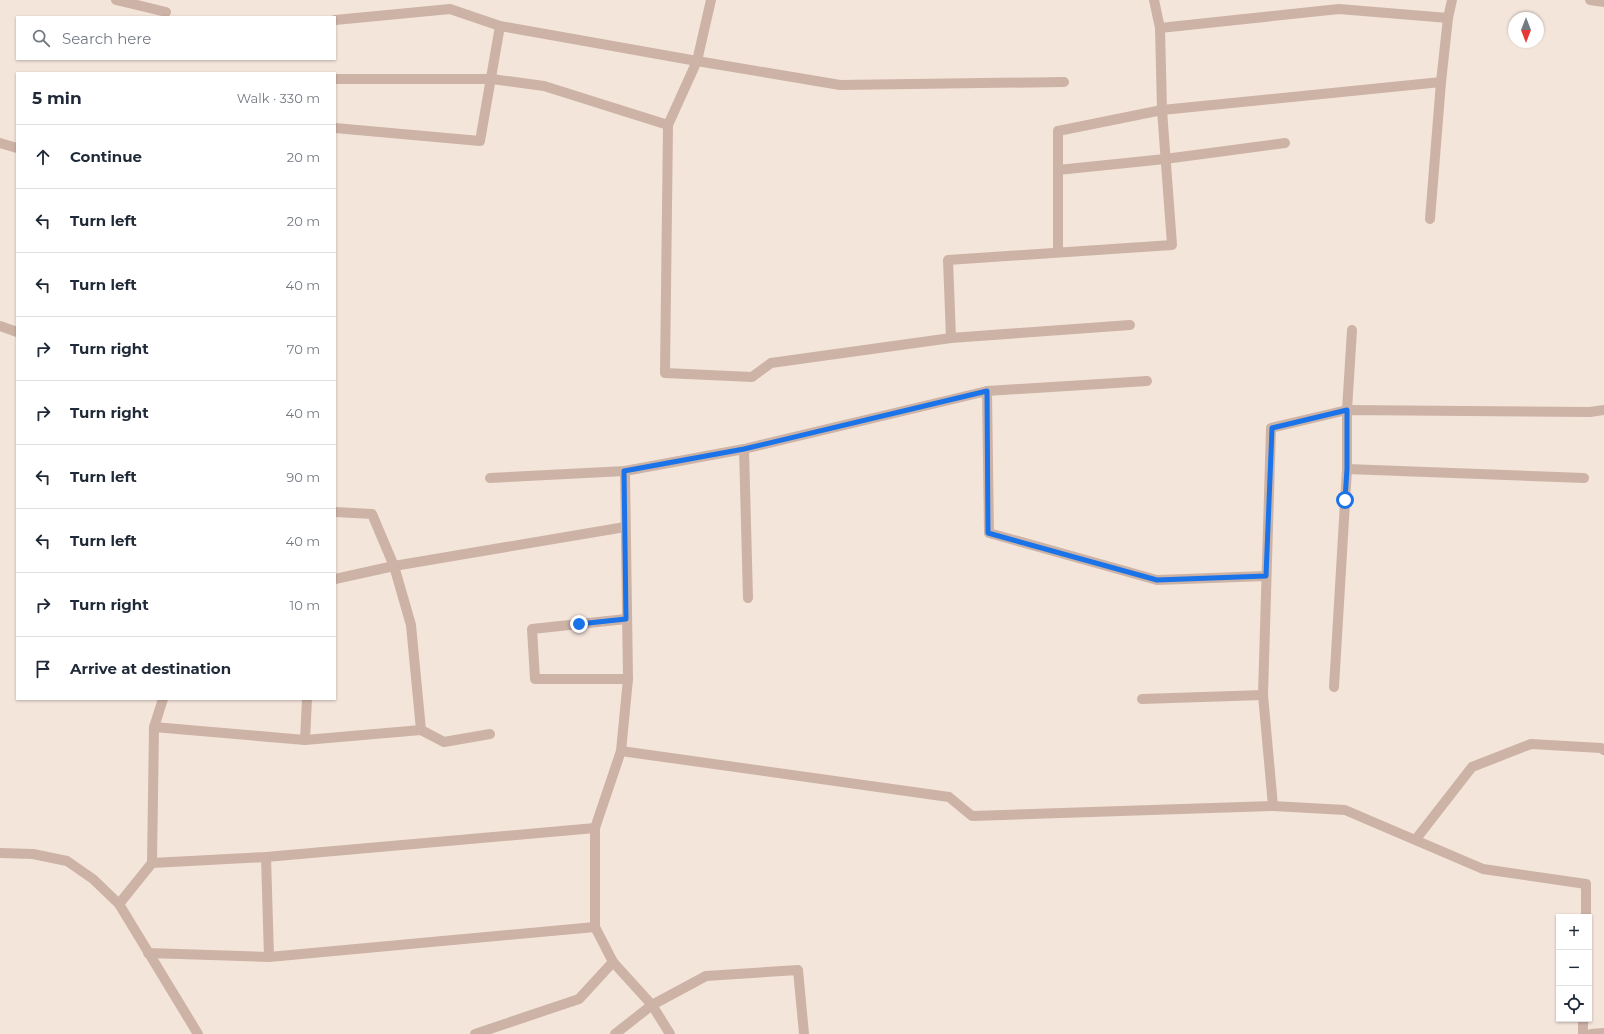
<!DOCTYPE html>
<html lang="en">
<head>
<meta charset="utf-8">
<style>
	:root { --surface:#fff; --page:#f6f6f7; --text:#1f2937; --muted:#747a83; --line:#e0e1e3 }
	body { margin:0; font-family:Montserrat,sans-serif; background:var(--page); color:var(--text) }
	.controls { position:absolute; right:12px; bottom:12px; display:grid; overflow:hidden; border-radius:0px; box-shadow:0 1px 3px #0004 }
	.controls button { width:36px; height:36px; display:grid; place-items:center; padding:0; border:0; border-bottom:1px solid var(--line); background:var(--surface); color:var(--text); font:20px sans-serif }
	.compass { position:absolute; left:1508px; top:12px; width:36px; height:36px; border-radius:50%; background:var(--surface); box-shadow:0 1px 3px #0004; rotate:180deg }
	.stop { position:absolute; width:12px; height:12px; margin:-9px; border:3px solid #1a73e8; border-radius:50%; background:#fff }
	.stop.end { background:#1a73e8; border-color:#fff; box-shadow:0 1px 4px #0008 }
	.list { margin:0; padding:0; list-style:none }
	h2 { display:flex; justify-content:space-between; align-items:center; height:52px; margin:0; padding:0 16px; font-size:17px }
	h2 small { font-size:13px; font-weight:400; color:var(--muted) }
	.list li { display:grid; grid-template-columns:26px 1fr auto; gap:12px; align-items:center; box-sizing:border-box; height:64px; padding:0 16px; border-top:1px solid var(--line) }
	.list b { display:block; font-size:15px; white-space:nowrap }
	.list em { font-size:13px; font-style:normal; color:var(--muted) }
	.icon { flex:none; width:22px; height:22px; fill:none; stroke:currentColor; stroke-width:2; stroke-linecap:round; stroke-linejoin:round }
	.map { position:relative; flex:none; width:1604px; height:1034px; overflow:hidden }
	.search { position:absolute; background:var(--surface); box-shadow:0 1px 3px #0004; left:16px; top:16px; width:320px; height:44px; display:flex; align-items:center; gap:10px; box-sizing:border-box; padding:0 14px; border-radius:0px; color:var(--muted); font-size:15px }
	.panel { position:absolute; background:var(--surface); box-shadow:0 1px 3px #0004; left:16px; top:72px; width:320px; height:628px; border-radius:0px }
	.map>svg:first-child { display:block }
</style>
</head>
<body>
<div class="map">
<svg width="1604" height="1034" viewBox="0 0 1604 1034">
	<rect width="100%" height="100%" fill="#f4e5db"/>
	<g fill="none" stroke-linecap="round" stroke-linejoin="round">
		<g stroke="#cdb3a6" stroke-width="10">
			<path d="M116,0l50,12"/>
			<path d="M711,0l-14,61 -29,64 -3,248 87,4 19,-14 180,-25 179,-13"/>
			<path d="M1590,0l14,2"/>
			<path d="M335,20l115,-11 50,17 197,35 143,24 224,-3"/>
			<path d="M1160,28l179,-19 109,9"/>
			<path d="M335,79h157l52,7 124,39"/>
			<path d="M335,128l145,13 20,-115"/>
			<path d="M0,143l17,5"/>
			<path d="M1058,170l107,-11 120,-16"/>
			<path d="M1430,219l11,-137 7,-64 4,-18"/>
			<path d="M1058,252v-121l104,-21 279,-28"/>
			<path d="M0,326l17,6"/>
			<path d="M951,338l-3,-78 224,-15 -10,-135 -2,-82 -6,-28"/>
			<path d="M987,391l2,142 168,47 109,-4"/>
			<path d="M744,449l4,149"/>
			<path d="M1347,469l237,9"/>
			<path d="M625,471l3,208 -7,72 -26,77v99l18,35 39,43 18,29"/>
			<path d="M490,478l135,-7 119,-22 243,-58 160,-10"/>
			<path d="M335,512l37,2 22,52 17,59 10,105"/>
			<path d="M335,579l59,-13 231,-39"/>
			<path d="M626,619l-94,10 3,50h93"/>
			<path d="M1334,687l13,-218v-59l5,-80"/>
			<path d="M1142,699l121,-4"/>
			<path d="M154,727l151,13 116,-10 23,12 46,-8"/>
			<path d="M305,740l2,-41"/>
			<path d="M621,751l328,46 23,19 301,-10 72,4 138,59 103,15v33"/>
			<path d="M1273,806l-10,-111 8,-267 76,-18 243,2 14,-2"/>
			<path d="M1416,839l56,-72 59,-23 70,4 3,2"/>
			<path d="M266,857l3,100"/>
			<path d="M152,863l114,-6 329,-29"/>
			<path d="M119,904l33,-41 2,-136 9,-28"/>
			<path d="M148,953l121,4 326,-30"/>
			<path d="M475,1034l104,-35 34,-37"/>
			<path d="M615,1034l37,-29 54,-29 92,-6 6,64"/>
			<path d="M1583,1034v-15"/>
			<path d="M1591,1034l13,-1"/>
		</g>
		<path stroke="#cdb3a6" stroke-width="10" d="M0,853l33,1 34,7 26,18 26,25 79,130"/>
	</g>
	<g fill="none" stroke-linecap="round" stroke-linejoin="round">
		<path stroke="#1a73e8" stroke-width="5" d="M579,624l47,-5 -2,-148 120,-22 243,-58 1,142 169,47 109,-4 6,-148 75,-18v59l-2,31"/>
	</g>
</svg>
<div class="controls">
<button>+</button>
<button>−</button>
<button><svg class="icon" aria-label="locate" viewBox="0 0 24 24"><circle cx="12" cy="12" r="6"/><path d="M12 2v4M12 18v4M2 12h4M18 12h4"/></svg></button>
</div>
<svg class="compass" viewBox="-18 -18 36 36"><path d="M0-13l5 13h-10z" fill="#e53935"/><path d="M0 13l5-13h-10z" fill="#747a83"/></svg>
<div class="stop" style="left:1345px;top:500px"></div>
<div class="stop end" style="left:579px;top:624px"></div>
<div class="search"><svg class="icon" aria-label="search" viewBox="0 0 24 24"><circle cx="10" cy="10" r="6"/><path d="M15 15l6 6"/></svg>Search here</div>
<section class="panel">
<h2>5 min<small>Walk · 330 m</small></h2>
<ul class="list">
<li><svg class="icon" aria-label="ahead" viewBox="0 0 24 24"><path d="M12 20V5M6 11l6-6 6 6"/></svg><div><b>Continue</b></div><em>20 m</em></li>
<li><svg class="icon" aria-label="left" viewBox="0 0 24 24"><path d="M17 20v-9H6M10 6l-5 5 5 5"/></svg><div><b>Turn left</b></div><em>20 m</em></li>
<li><svg class="icon" aria-label="left" viewBox="0 0 24 24"><path d="M17 20v-9H6M10 6l-5 5 5 5"/></svg><div><b>Turn left</b></div><em>40 m</em></li>
<li><svg class="icon" aria-label="right" viewBox="0 0 24 24"><path d="M7 20v-9h11M14 6l5 5-5 5"/></svg><div><b>Turn right</b></div><em>70 m</em></li>
<li><svg class="icon" aria-label="right" viewBox="0 0 24 24"><path d="M7 20v-9h11M14 6l5 5-5 5"/></svg><div><b>Turn right</b></div><em>40 m</em></li>
<li><svg class="icon" aria-label="left" viewBox="0 0 24 24"><path d="M17 20v-9H6M10 6l-5 5 5 5"/></svg><div><b>Turn left</b></div><em>90 m</em></li>
<li><svg class="icon" aria-label="left" viewBox="0 0 24 24"><path d="M17 20v-9H6M10 6l-5 5 5 5"/></svg><div><b>Turn left</b></div><em>40 m</em></li>
<li><svg class="icon" aria-label="right" viewBox="0 0 24 24"><path d="M7 20v-9h11M14 6l5 5-5 5"/></svg><div><b>Turn right</b></div><em>10 m</em></li>
<li><svg class="icon" aria-label="arrive" viewBox="0 0 24 24"><path d="M6 21V4h12l-3 4 3 4H6"/></svg><div><b>Arrive at destination</b></div></li>
</ul>
</section>
</div>
</body>
</html>
